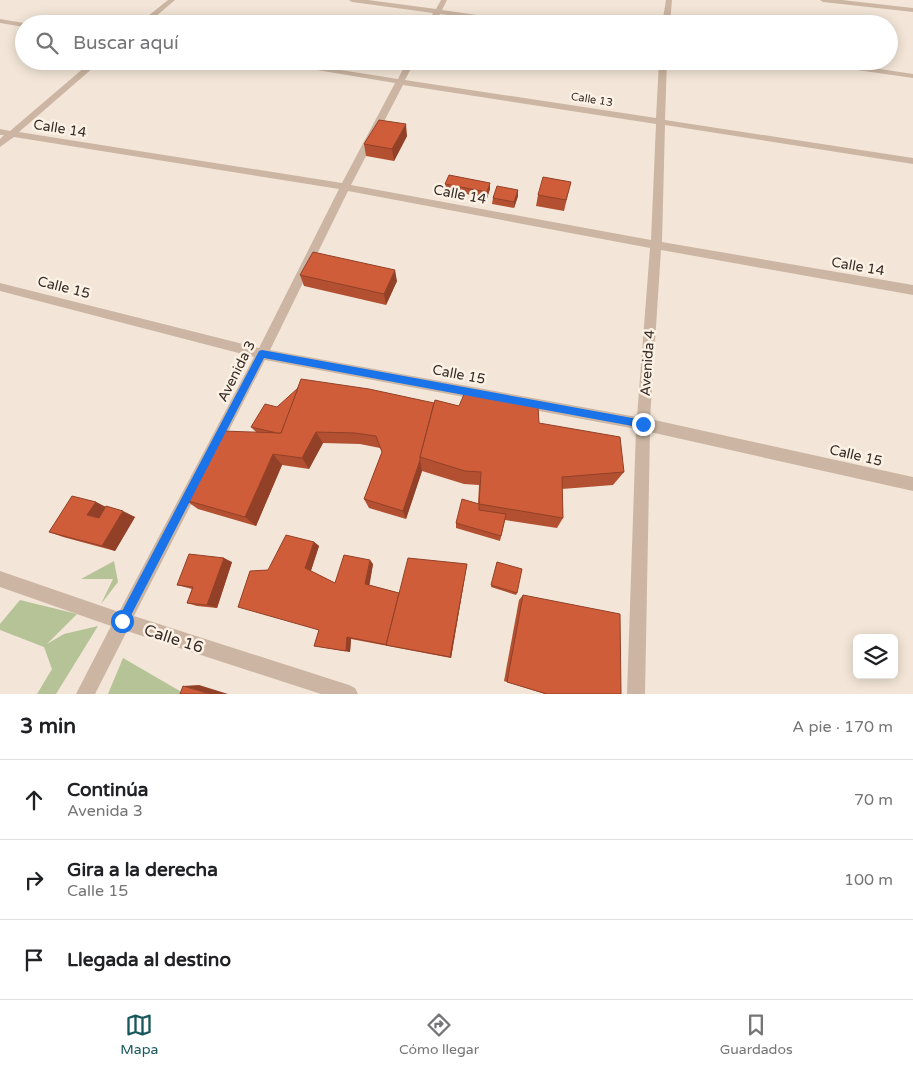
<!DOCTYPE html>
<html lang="es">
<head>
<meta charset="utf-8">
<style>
	:root { --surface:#fff; --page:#f2f2f2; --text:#202124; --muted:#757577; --line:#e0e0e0; --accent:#18585c }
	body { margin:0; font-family:"Varela Round",sans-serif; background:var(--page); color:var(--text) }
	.controls { position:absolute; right:15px; bottom:15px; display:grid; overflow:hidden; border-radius:8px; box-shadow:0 2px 12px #0003 }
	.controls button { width:45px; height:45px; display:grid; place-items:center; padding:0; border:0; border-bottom:1px solid var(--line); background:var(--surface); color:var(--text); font:25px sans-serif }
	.stop { position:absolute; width:15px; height:15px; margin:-11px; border:4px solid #1a73e8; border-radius:50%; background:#fff }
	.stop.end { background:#1a73e8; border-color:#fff; box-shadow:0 1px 5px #0008 }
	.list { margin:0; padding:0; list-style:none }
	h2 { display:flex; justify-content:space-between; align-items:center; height:65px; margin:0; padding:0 20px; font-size:21px }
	h2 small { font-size:16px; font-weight:400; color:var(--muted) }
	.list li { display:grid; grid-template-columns:32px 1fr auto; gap:15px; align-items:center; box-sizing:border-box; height:80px; padding:0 20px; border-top:1px solid var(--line) }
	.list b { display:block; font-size:19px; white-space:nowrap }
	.list p { margin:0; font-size:16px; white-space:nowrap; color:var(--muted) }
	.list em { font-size:16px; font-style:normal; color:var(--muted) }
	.icon { flex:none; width:28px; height:28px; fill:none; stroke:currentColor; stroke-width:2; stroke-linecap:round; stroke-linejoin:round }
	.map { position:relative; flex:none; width:913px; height:694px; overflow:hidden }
	.search { position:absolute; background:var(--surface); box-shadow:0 2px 12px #0003; left:15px; right:15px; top:15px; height:55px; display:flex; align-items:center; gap:12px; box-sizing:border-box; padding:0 18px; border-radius:28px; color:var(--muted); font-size:19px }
	.sheet { height:305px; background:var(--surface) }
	nav { display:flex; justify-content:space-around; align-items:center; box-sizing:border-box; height:70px; border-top:1px solid var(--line); background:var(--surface); font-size:14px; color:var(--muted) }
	nav a { display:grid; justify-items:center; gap:2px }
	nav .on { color:var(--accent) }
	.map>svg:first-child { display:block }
</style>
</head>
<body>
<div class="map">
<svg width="913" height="694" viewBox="0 0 913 694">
	<rect width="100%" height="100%" fill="#f3e6d8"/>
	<g fill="#b5c397">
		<path d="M114,561l4,21 -17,22 12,-25h-32z"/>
		<path d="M20,600l57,14 -30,30 17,-10 34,-8 -42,68h-19l15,-25 -8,-22 -44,-17v-6z"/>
		<path d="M123,658l62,36h-77z"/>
	</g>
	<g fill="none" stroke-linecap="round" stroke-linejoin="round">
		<g fill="#ccb6a3" fill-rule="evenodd">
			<path d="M168,0h7l-28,24h-9z"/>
			<path d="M349,0h19l68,9 5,-9h6l-5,10 97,14h-23l-76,-10 -5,10h-8l6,-11 -81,-11z"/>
			<path d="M666,0h6l-2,24h-8z"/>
			<path d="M820,0h22l71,8v4l-90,-10z"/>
			<path d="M0,19l24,4 3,1h-3v3l-24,-4z"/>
			<path d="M92,61h9l-82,71 323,51 53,-100 -132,-22h21l114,18 9,-18h8l-10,19 251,38 3,-57h8l-2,59 248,38v6l-248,-39 -3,117 251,43v10l-252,-45 -11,169 263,58v14l-263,-59 -5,262h-18l9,-265 -371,-69 -131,256 215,69 6,3 3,6h-37l-194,-63 -32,63h-19l35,-68 -111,-39v-16l119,41 135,-255 -254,-66v-8l259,65 80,-159 -325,-52 -14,10v-8l4,-4h-4v-6l10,2zM403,85l253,39 -5,116 -300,-55zM348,191l302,57 -13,169 -367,-67z"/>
			<path d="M804,61h23l86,13v4l-105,-15z"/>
		</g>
	</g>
	<g fill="#b35031">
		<path d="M407,136l-13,25 -28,-5 -2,-12z"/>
		<path d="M571,182l-7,29 -28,-5 2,-11z"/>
		<path d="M445,184l45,5 -3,9 -42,-8z"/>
		<path d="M518,196l-4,12 -22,-4 1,-6z"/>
		<path d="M300,275l97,6 -11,24 -82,-19z"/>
		<path d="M434,403l25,3 80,17 85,49 -11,13 -51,4 1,29 -6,10 -52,-8 -5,21 -44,-13v-5l22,-19 1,-19 -15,-1 -42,-13 -16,48 -37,-11 -5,-9 18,-47 -2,-4 -20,-4 -37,-1 -14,26 -27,-4 -26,61 -58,-17 -13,-9 71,-68 -5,-5 26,-20z"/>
		<path d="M96,502l9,5 30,10 -20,34 -52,-14 -14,-5z"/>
		<path d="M314,542l5,4 -8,25 24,12 38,-19 -4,21 30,8 68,-29 -16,94 -100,-19 -1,13 -36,-6 5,-16 -51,-60z"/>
		<path d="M232,562l-15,46 -20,-2 -10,-3 5,-14 -15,-4z"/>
		<path d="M497,562l20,31 -1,2 -25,-8z"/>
		<path d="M523,595l98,99h-76l-41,-13 15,-81z"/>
	</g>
	<g fill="#924128">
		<path d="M406,124l1,12 -13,25 -2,-12z"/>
		<path d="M490,183v6l-3,9v-6z"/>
		<path d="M518,190v6l-4,12v-6z"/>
		<path d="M395,270l2,11 -11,24 -2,-11z"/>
		<path d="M316,432l7,11 -14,26 -7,-11z"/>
		<path d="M273,454l9,11 -26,61 -11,-9z"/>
		<path d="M420,460l2,11 -16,48 -3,-8z"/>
		<path d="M96,502l12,6 -8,13 -13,-6z"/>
		<path d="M123,511l12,6 -20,34 -13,-5z"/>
		<path d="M314,542l5,4 -9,27 -5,-5z"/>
		<path d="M224,558l8,4 -15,46 -10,-3z"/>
		<path d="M370,560l3,4 -4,24 -4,-4z"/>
		<path d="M467,564l-1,6 -15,88 -1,-1z"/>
		<path d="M347,637l4,2 -1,13 -4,-1z"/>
		<path d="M199,685l29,9h-18l-27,-8z"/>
	</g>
	<g fill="#d05d39" stroke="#924128">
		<path d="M379,120l27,4 -14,25 -28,-5z"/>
		<path d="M449,175l41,8 -3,9 -42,-8z"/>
		<path d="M543,177l28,5 -5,18 -28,-5z"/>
		<path d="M497,186l21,4 -4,12 -21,-4z"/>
		<path d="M313,252l82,18 -11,24 -84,-19z"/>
		<path d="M301,379l68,10 65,14 -14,54v3l-17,51 -39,-12 18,-47 -6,-16 -21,-3 -39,-1 -14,26 -29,-4 -28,63 -60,-17 37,-69 59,2z"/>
		<path d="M298,388l-17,45h-4l-26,-6 14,-23 12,3z"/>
		<path d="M465,392l73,14 1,17 81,14 4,35 -62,5 1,41 -84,-14 2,-32 -16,-1 -45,-14 15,-57 24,6z"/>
		<path d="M72,496l24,6 -9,13 12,3 7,-12 17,5 -21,35 -53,-14z"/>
		<path d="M462,499l17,5v6l27,4 -5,22 -45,-13z"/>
		<path d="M286,535l28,7 -9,26 30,15 9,-28 26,5 -5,24 34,9 -13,52h2l-41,-8 -1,14 -32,-5 5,-16 -81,-23 12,-36 18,-1z"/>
		<path d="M189,554l35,4 -17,47 -20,-2 6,-16 -16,-2z"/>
		<path d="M408,558l59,6 -17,93 -64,-12z"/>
		<path d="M497,562l25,7 -5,24 -26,-8z"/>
		<path d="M523,595l97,19 1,80h-74l-40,-12z"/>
		<path d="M183,686l27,8h-30z"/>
	</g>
	<path fill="#1a73e8" d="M262,350l381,70 4,4 -4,4 -379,-70 -138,267 -4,1 -3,-1 -2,-4 2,-4 140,-266z"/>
	<g text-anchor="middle" stroke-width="5" stroke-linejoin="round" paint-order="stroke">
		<g font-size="11" fill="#372b26" stroke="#fbf1e5">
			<text transform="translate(592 99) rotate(9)" y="4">Calle 13</text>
		</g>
		<g font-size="14" fill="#372b26" stroke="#fbf1e5">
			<text transform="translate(60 128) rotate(9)" y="5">Calle 14</text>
			<text transform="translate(460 194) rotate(11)" y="5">Calle 14</text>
			<text transform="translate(858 266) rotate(10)" y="5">Calle 14</text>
			<text transform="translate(64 287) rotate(14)" y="5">Calle 15</text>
			<text transform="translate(647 363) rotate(-86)" y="5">Avenida 4</text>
			<text transform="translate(236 371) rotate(-63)" y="5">Avenida 3</text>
			<text transform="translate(459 374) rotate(11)" y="5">Calle 15</text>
			<text transform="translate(856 455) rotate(13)" y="5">Calle 15</text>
		</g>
		<g font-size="16" fill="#372b26" stroke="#fbf1e5">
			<text transform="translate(174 638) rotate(18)" y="6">Calle 16</text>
		</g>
	</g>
</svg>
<div class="controls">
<button><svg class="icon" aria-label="layers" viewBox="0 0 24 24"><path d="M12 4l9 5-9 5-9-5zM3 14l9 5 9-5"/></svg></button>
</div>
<div class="stop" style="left:122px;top:621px"></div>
<div class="stop end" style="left:643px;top:424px"></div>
<div class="search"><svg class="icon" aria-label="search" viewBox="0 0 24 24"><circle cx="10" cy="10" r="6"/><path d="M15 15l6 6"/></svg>Buscar aquí</div>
</div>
<section class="sheet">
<h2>3 min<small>A pie · 170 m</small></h2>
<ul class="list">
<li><svg class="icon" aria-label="ahead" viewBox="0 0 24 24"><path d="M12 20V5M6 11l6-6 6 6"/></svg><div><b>Continúa</b><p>Avenida 3</p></div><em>70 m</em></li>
<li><svg class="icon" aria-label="right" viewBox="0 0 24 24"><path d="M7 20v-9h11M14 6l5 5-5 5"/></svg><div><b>Gira a la derecha</b><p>Calle 15</p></div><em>100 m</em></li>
<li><svg class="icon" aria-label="arrive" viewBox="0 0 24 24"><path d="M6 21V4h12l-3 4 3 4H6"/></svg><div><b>Llegada al destino</b></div></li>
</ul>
</section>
<nav>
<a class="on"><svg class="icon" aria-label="map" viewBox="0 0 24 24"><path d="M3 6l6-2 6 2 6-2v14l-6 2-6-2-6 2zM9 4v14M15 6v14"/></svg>Mapa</a>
<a><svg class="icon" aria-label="directions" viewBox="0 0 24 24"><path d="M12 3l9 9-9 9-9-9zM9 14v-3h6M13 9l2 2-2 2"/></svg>Cómo llegar</a>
<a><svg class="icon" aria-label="saved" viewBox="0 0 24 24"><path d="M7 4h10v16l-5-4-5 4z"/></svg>Guardados</a>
</nav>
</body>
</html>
